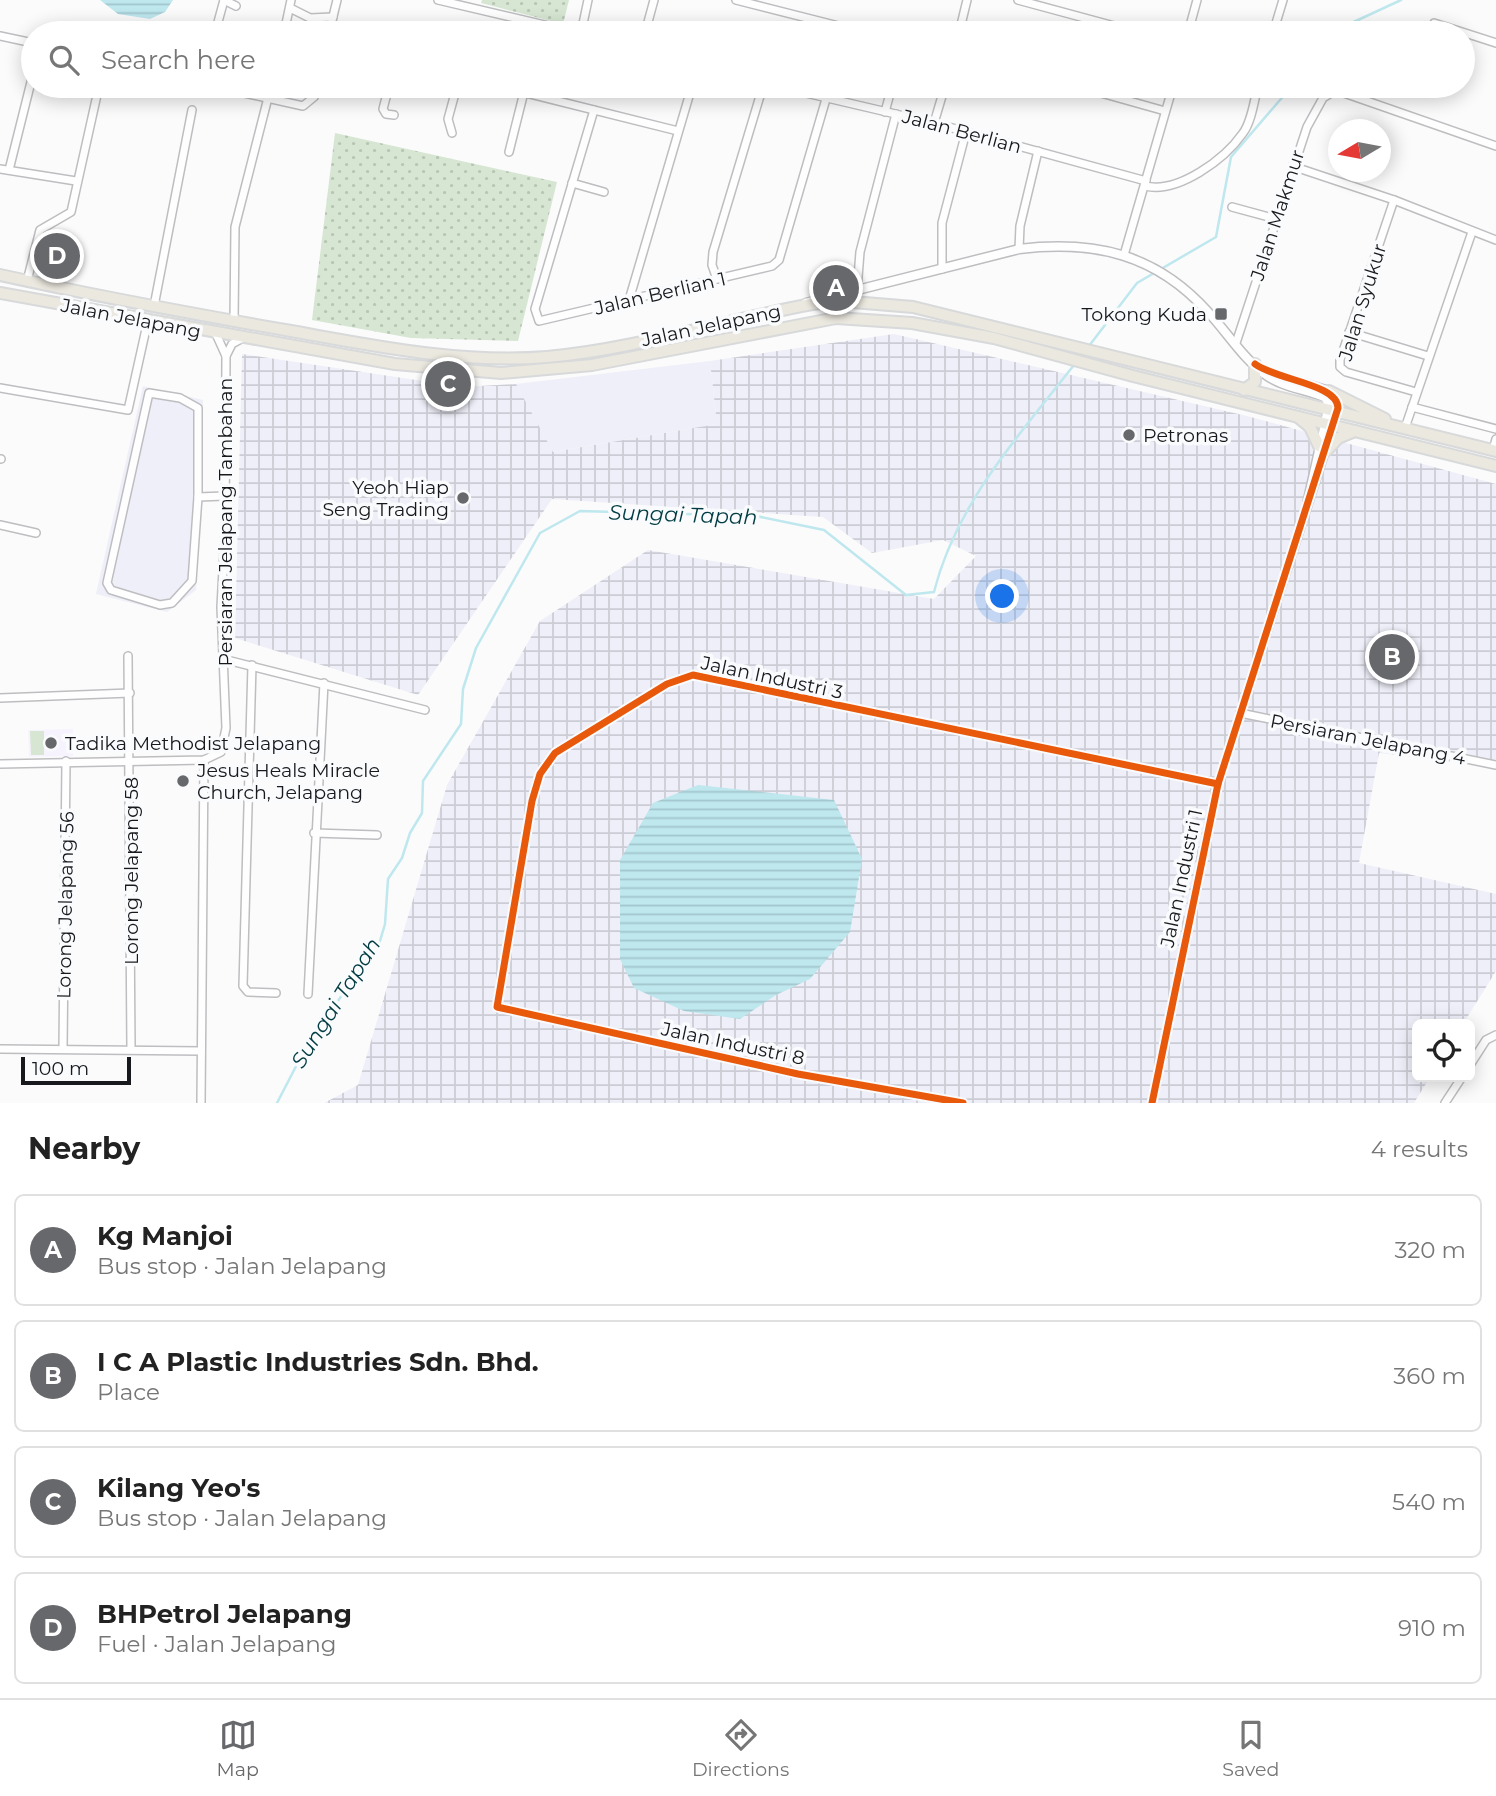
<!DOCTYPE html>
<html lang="en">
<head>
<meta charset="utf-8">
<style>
	:root { --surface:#fff; --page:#f6f6f6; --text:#222; --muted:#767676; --line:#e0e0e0; --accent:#67686b }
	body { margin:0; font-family:Montserrat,sans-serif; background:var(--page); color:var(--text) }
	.controls { position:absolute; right:21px; bottom:21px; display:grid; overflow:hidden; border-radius:10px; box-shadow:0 4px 18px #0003 }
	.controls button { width:63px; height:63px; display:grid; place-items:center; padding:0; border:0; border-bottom:2px solid var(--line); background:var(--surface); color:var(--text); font:35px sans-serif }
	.compass { position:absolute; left:1328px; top:119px; width:63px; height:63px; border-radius:50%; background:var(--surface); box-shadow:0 4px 18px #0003; rotate:260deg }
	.scale { position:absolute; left:21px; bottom:18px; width:110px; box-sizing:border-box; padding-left:7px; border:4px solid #18191d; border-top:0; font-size:19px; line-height:24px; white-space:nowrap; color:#18191d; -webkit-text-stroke:5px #fafbfd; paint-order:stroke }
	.you { position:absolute; left:1003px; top:597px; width:24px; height:24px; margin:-18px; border:5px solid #fff; border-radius:50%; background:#1a73e8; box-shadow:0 0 0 10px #1a73e833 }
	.badge { display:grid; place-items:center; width:46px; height:46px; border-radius:50%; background:var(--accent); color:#fff; font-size:23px; font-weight:700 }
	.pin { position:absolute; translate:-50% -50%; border:4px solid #fff; box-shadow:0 2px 7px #0006 }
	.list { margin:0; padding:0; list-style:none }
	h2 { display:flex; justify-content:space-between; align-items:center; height:91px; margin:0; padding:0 28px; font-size:30px }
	h2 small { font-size:23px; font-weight:400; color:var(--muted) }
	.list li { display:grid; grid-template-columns:46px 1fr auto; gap:21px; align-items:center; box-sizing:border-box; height:112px; margin:0 14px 14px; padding:0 14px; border:2px solid var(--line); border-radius:10px }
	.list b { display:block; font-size:26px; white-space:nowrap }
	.list p { margin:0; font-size:23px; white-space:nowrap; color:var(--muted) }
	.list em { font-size:23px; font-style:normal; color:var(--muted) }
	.icon { flex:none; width:38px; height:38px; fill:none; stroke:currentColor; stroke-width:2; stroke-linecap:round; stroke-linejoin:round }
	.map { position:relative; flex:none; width:1496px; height:1103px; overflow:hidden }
	.search { position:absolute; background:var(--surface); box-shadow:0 4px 18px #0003; left:21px; right:21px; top:21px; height:77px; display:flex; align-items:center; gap:18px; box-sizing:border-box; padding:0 24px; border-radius:38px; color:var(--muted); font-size:26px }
	.sheet { height:595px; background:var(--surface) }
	nav { display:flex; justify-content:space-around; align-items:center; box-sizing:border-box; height:98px; border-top:2px solid var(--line); background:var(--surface); font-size:19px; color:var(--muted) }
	nav a { display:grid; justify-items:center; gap:4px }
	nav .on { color:var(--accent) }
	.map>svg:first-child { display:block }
</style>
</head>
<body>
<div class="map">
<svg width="1496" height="1103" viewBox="0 0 1496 1103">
	<defs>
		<pattern id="industrial-grid" width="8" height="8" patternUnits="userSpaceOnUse" patternTransform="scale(1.75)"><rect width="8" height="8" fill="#eeeff8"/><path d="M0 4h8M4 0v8" fill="none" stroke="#cbccd4"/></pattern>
		<pattern id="grass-dots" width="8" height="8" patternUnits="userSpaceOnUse" patternTransform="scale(1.75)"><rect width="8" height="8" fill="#d6e6d2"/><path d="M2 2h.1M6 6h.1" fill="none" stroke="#b7c5b4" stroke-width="1.8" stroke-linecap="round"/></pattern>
		<pattern id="water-rules" width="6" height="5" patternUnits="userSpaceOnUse" patternTransform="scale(1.75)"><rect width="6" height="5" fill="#bee7ee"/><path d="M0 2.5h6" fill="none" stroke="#a3c6cc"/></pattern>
	</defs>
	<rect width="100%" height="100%" fill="#fbfbfc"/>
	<g fill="#eeeff8">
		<path d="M710,361l7,63 -165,28 -36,-68z"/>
		<path d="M143,386l60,14 -7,190 -29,22 -71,-18z"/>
	</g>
	<path fill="url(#industrial-grid)" d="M894,334l353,82 249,68v283l-117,-14 -20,110 137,31v77l-33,53h-46v53h13l-16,26h-1090l34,-18 89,-300 93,-164 108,-71 286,49 42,-43 -33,-16 -71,13 -49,-36 -271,-18 -134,196 -183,-57 7,-284 221,33 53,-3 37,68 164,-28 -7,-63z"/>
	<path fill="#f7f3fe" d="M73,729v27l-44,1 -1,-27z"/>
	<g fill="url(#grass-dots)">
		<path d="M482,0h87l-6,24 -82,-21z"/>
		<path d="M335,133l222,49 -39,159 -107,-3 -99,-18z"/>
	</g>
	<path fill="#d6e6d2" d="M30,731h14v24h-13z"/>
	<g fill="url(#water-rules)">
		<path d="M100,0h73l-8,12 -15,7 -32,-5z"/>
		<path d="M698,785l136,15 28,59 -12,73 -40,47 -34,16 -36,24 -56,-8 -50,-23 -14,-29v-99l33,-57z"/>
	</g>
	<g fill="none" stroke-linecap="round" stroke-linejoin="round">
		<g stroke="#bee7ee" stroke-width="2.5">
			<path d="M1339,33l6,-7 56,-26"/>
			<path d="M1089,346l48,-63 79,-46 15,-80 61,-71"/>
			<path d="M277,1103l30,-58 73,-104 5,-17 3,-45 14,-21 8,-25 12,-20 1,-32 38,-57 2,-35 13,-41 64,-115 40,-22 176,5 68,14 82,65 28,-3c22,-88 85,-157 140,-227"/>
		</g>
		<g stroke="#bebec1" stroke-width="10">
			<g id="minor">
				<path d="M224,0l12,6"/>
				<path d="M438,0l141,33"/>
				<path d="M736,0l130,33"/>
				<path d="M1018,0l122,33"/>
				<path d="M290,8l20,10 23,-1"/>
				<path d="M1434,23l62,20"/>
				<path d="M215,33l9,-33"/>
				<path d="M284,33l7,-33"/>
				<path d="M329,33l8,-33"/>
				<path d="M518,33l4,-13"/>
				<path d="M581,33l7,-33"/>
				<path d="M645,33l9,-33"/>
				<path d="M959,33l8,-33"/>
				<path d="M1188,33l9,-33"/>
				<path d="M1273,33l10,-33"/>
				<path d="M0,36l33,7"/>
				<path d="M213,86l90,20 11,-9 2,-11"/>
				<path d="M389,86l-6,23 3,5 8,1"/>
				<path d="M498,86l180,45"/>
				<path d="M776,86l158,37 212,58"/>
				<path d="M1076,86l89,25"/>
				<path d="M594,110l-59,199 4,12 233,-55 7,-6 47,-161"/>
				<path d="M885,112l7,-26"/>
				<path d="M934,123l11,-37"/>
				<path d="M452,133l-4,-14 9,-33"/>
				<path d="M509,152l15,-60"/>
				<path d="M1292,166l102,34 102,40"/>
				<path d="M0,169l76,12"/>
				<path d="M9,170l24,-96"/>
				<path d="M572,183l32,9"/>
				<path d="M1145,186c33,8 80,-27 98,-53 9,-12 11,-33 15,-47"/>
				<path d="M1394,200l-54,160v7l6,5 70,20"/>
				<path d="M1232,207l44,12"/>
				<path d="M1019,249l1,-23 18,-75"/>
				<path d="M1124,255l49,-169"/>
				<path d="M942,269v-46l24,-91"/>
				<path d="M717,279l-5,-14 1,-13 50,-166"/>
				<path d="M27,281l13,-51 31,-18 28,-126"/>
				<path d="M857,290l3,-38 36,-138"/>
				<path d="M629,300l63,-214"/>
				<path d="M154,306l38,-196"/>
				<path d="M234,321l1,-94 36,-141"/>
				<path d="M1349,332l79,24"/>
				<path d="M1236,343l71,-216 16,-29 8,-5 10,-1 155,54"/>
				<path d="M226,356l6,-12 9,-5"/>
				<path d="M0,388l128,22 20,-90"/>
				<path d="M149,393l31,5 18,10v89l-6,84 -20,22 -12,2 -49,-15 -4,-7z"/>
				<path d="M1412,407l84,22"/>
				<path d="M1405,428l67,-196"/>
				<path d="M1493,450l3,-11"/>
				<path d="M0,459h1"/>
				<path d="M198,497l27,-1"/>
				<path d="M1307,502l18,-80"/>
				<path d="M0,525l36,8"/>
				<path d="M128,656l3,392"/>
				<path d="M223,659l202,51"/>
				<path d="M252,665l-9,321 5,6 28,1"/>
				<path d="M0,698l130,-5"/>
				<path d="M1240,713l256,52"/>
				<path d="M0,764l204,-4 17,-8 5,-24 -5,-121 4,-75 1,-176 -10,-22"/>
				<path d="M314,833l63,2"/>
				<path d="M308,994l16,-311"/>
				<path d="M0,1049l201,2"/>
				<path d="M63,1049l3,-288"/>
				<path d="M1470,1065l16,-25 10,-5"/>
				<path d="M201,1103l3,-343"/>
				<path d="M963,1103l-165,-29 -301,-67 35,-206 8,-27 15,-21 112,-69 26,-9 525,109"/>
				<path d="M1152,1103l66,-319 116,-360"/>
				<path d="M1445,1103l17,-26"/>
			</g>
		</g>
		<g stroke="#bebec1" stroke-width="11">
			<g id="tertiary">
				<path d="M806,303l213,-54c76,-9 137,5 189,63 19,20 36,48 58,63 18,13 41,14 60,23l3,8 -4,16"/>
				<path d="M1273,374l56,17 9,11 -4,22"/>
			</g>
		</g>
		<g stroke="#d8d9da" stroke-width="14">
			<g id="primary">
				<path d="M0,275c96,21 193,39 291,56 84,15 170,33 256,26 90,-8 177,-37 265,-53l29,-3 72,6 583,144"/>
				<path d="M0,293l395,71 106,9 91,-8 244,-47 76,5 82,15 139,38 363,90"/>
				<path d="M1244,390l11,-8v-18"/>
				<path d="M1329,391l56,28"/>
				<path d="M1298,417l12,10 9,19"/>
				<path d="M1327,450l11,-12 17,-7"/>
			</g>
		</g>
		<use href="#minor" stroke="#fefeff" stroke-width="7"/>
		<use href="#tertiary" stroke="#fefeff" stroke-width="8"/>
		<use href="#primary" stroke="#ebe8df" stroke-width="10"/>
		<g stroke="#fafbfd" stroke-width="11">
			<g id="cycleway">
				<path d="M963,1103l-165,-29 -301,-67 35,-206 8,-27 15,-21 112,-69 26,-9 525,109"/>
				<path d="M1152,1103l66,-319 120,-376c0,-24 -62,-28 -83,-44"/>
			</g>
		</g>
		<use href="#cycleway" stroke="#e8590c" stroke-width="7"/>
	</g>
	<g fill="#67686b" stroke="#fafbfd" stroke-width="2.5">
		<rect x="1214" y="307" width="14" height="14" rx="3.5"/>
		<circle cx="1129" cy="435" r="7"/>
		<circle cx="463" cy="498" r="7"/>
		<circle cx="51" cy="743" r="7"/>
		<circle cx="183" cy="781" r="7"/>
	</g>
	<g text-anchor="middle" stroke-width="7" stroke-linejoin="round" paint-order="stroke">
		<g font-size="19" fill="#18191d" stroke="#fafbfd">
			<text transform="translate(962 131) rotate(15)" y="7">Jalan Berlian</text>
			<text transform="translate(1277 215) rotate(-72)" y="7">Jalan Makmur</text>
			<text transform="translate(660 293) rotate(-13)" y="7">Jalan Berlian 1</text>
			<text transform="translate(1362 302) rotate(-73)" y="7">Jalan Syukur</text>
			<text transform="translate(131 318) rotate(11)" y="7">Jalan Jelapang</text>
			<text transform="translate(711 325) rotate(-12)" y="7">Jalan Jelapang</text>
			<text transform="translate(225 522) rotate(-90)" y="7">Persiaran Jelapang Tambahan</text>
			<text transform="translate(772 677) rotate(12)" y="7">Jalan Industri 3</text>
			<text transform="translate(1368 739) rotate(11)" y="7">Persiaran Jelapang 4</text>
			<text transform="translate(131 871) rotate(-90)" y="7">Lorong Jelapang 58</text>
			<text transform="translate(1181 878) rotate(-78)" y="7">Jalan Industri 1</text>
			<text transform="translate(65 905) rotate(-89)" y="7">Lorong Jelapang 56</text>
			<text transform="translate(733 1043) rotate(12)" y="7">Jalan Industri 8</text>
		</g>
		<g font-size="19" fill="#18191d" stroke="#fafbfd" text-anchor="start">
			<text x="1207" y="321" text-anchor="end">Tokong Kuda</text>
			<text x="1143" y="442">Petronas</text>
			<text x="449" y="494" text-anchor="end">Yeoh Hiap<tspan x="449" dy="22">Seng Trading</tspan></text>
			<text x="65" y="750">Tadika Methodist Jelapang</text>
			<text x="197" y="777">Jesus Heals Miracle<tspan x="197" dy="22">Church, Jelapang</tspan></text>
		</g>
		<g font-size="21" font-style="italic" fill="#023c43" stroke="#fafbfd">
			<text transform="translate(683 515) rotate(2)" y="7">Sungai Tapah</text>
			<text transform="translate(336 1003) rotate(-58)" y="7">Sungai Tapah</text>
		</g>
	</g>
</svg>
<div class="controls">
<button><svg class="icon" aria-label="locate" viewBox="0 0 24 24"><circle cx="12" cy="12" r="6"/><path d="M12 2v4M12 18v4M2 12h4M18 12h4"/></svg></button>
</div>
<svg class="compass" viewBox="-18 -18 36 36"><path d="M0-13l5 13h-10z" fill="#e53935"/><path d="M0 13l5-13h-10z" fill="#767676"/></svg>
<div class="scale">100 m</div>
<div class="you"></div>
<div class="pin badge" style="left:836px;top:288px">A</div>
<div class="pin badge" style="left:1392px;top:657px">B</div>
<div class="pin badge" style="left:448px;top:384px">C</div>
<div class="pin badge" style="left:57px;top:256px">D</div>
<div class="search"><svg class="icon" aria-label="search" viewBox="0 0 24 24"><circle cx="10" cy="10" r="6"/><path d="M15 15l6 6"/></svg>Search here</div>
</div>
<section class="sheet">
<h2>Nearby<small>4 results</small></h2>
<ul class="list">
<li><span class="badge">A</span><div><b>Kg Manjoi</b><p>Bus stop · Jalan Jelapang</p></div><em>320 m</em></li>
<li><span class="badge">B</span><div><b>I C A Plastic Industries Sdn. Bhd.</b><p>Place</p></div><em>360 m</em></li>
<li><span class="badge">C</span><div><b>Kilang Yeo's</b><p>Bus stop · Jalan Jelapang</p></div><em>540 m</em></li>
<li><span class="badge">D</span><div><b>BHPetrol Jelapang</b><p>Fuel · Jalan Jelapang</p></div><em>910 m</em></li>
</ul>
</section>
<nav>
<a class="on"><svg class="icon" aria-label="map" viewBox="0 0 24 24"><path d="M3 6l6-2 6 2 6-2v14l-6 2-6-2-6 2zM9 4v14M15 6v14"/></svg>Map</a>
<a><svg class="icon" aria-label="directions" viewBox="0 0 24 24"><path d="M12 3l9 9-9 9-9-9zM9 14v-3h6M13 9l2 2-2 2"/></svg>Directions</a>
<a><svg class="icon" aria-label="saved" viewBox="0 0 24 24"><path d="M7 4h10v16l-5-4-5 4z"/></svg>Saved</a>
</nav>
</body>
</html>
